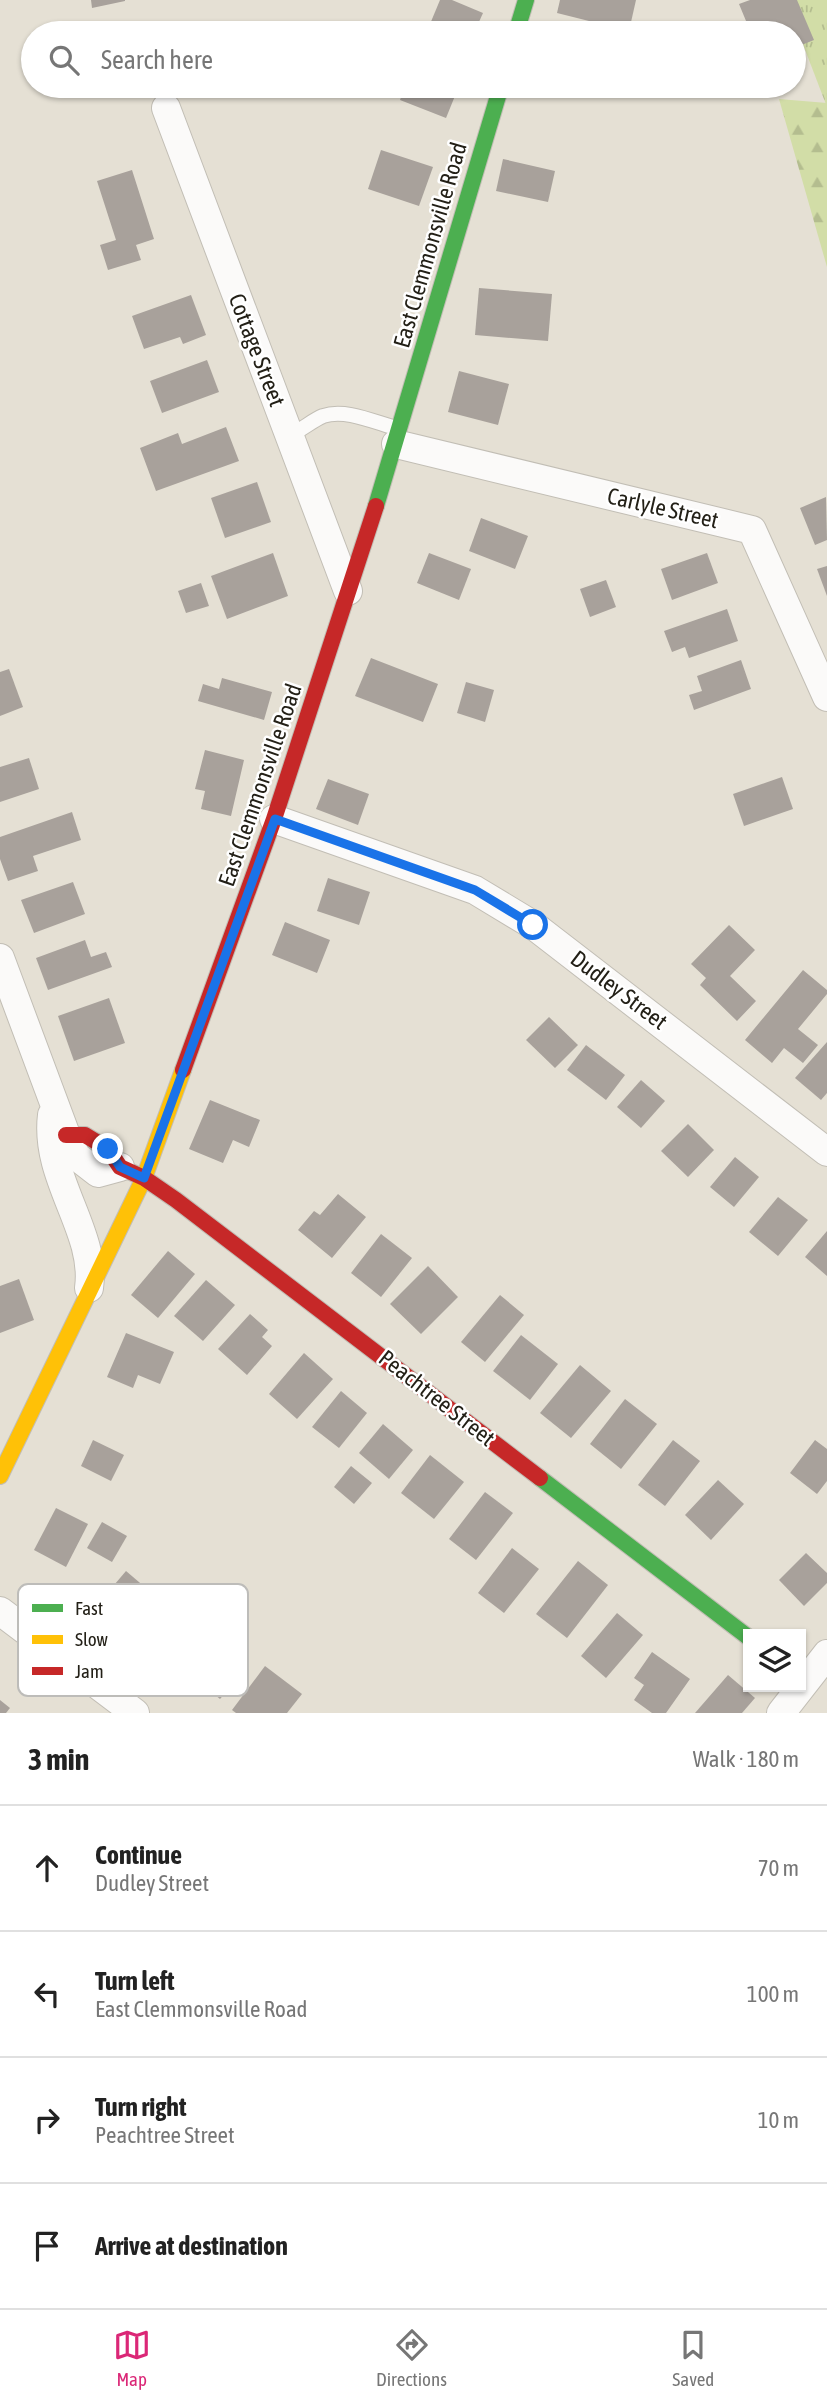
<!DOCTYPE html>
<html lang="en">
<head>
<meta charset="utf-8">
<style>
	:root { --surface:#fff; --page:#f6f6f6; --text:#222; --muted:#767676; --line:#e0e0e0; --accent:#db2777 }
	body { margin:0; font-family:"Asap Condensed",sans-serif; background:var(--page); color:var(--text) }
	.controls { position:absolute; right:21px; bottom:21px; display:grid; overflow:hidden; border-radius:0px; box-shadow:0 2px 5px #0004 }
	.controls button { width:63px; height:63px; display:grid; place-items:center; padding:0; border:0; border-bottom:2px solid var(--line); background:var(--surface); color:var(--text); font:35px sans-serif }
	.stop { position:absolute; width:21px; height:21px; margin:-16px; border:5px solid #1a73e8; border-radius:50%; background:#fff }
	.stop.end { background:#1a73e8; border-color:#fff; box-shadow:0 2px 7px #0008 }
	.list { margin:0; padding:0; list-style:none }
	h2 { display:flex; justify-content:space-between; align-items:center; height:91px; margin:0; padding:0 28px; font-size:30px }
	h2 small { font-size:23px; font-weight:400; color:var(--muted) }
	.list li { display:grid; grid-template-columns:46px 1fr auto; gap:21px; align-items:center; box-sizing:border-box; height:126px; padding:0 28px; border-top:2px solid var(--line) }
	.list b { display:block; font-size:26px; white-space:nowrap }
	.list p { margin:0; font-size:23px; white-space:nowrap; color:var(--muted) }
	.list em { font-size:23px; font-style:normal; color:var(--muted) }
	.icon { flex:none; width:38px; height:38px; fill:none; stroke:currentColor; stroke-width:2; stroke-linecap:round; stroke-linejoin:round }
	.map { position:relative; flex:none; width:827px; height:1713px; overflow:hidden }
	.search { position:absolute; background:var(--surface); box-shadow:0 2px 5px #0004; left:21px; right:21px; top:21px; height:77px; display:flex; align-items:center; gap:18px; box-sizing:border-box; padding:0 24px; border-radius:38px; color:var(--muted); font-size:26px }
	.sheet { height:595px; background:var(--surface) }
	nav { display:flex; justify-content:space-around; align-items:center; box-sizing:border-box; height:98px; border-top:2px solid var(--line); background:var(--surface); font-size:19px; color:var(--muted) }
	nav a { display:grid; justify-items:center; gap:4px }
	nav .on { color:var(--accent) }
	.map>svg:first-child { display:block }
</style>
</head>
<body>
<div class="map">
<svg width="827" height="1713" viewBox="0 0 827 1713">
	<defs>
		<pattern id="forest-firs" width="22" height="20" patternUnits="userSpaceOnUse" patternTransform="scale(1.75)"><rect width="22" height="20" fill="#d2dda7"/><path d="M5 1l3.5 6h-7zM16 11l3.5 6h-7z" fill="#b4bd8f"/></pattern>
		<pattern id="park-tufts" width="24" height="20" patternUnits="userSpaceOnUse" patternTransform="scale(1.75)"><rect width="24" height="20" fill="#d2dda7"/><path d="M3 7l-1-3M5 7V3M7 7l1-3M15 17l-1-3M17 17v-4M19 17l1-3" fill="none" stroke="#b4bd8f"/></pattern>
	</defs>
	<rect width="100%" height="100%" fill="#e5e0d4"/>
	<path fill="url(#forest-firs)" d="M779,99l48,4v164z"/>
	<path fill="url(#park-tufts)" d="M786,0h41v107z"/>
	<g fill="#a8a19b">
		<path d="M91,0h34v1l-33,7z"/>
		<path d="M440,0h12l31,13 -9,20h-23l-21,-9z"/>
		<path d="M560,0h76l-7,31 -72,-18z"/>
		<path d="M750,0h47l17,40 -20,8v-15h-43l-12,-29z"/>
		<path d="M405,86h54l-13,32 -46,-18z"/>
		<path d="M381,150l52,17 -14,39 -51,-17z"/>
		<path d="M503,159l52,12 -7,31 -52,-11z"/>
		<path d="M132,170l22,69 -18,6 5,15 -33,10 -8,-25 16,-5 -19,-59z"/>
		<path d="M479,288l73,6 -4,47 -73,-6z"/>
		<path d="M191,295l15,40 -23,9 -3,-7 -36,12 -12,-33z"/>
		<path d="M207,360l12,32 -57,21 -12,-32z"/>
		<path d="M459,371l50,13 -11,41 -50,-13z"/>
		<path d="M226,427l13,34 -83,30 -16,-43 38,-15 4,11z"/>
		<path d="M257,482l14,40 -46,16 -14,-40z"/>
		<path d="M826,497l1,43 -12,5 -15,-37z"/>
		<path d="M481,518l47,18 -13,33 -46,-18z"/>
		<path d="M273,553l15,43 -61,23 -16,-43z"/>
		<path d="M429,553l42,16 -12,31 -42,-17z"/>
		<path d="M707,553l11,30 -46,17 -11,-31z"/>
		<path d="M827,566v30l-10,-27z"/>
		<path d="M606,580l10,27 -26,10 -10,-28z"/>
		<path d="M201,583l8,23 -23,7 -8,-22z"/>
		<path d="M727,609l11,32 -49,17 -4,-11 -13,5 -8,-21z"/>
		<path d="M371,658l67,26 -15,38 -68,-26z"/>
		<path d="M741,660l10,29 -57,21 -5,-15 13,-4 -5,-15z"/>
		<path d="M9,669l14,38 -23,9v-44z"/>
		<path d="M222,678l50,14 -8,28 -66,-19 5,-17 16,5z"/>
		<path d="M466,682l28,8 -9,32 -28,-9z"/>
		<path d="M205,750l39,10 -13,56 -30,-7 4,-18 -10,-2z"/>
		<path d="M29,758l10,31 -39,13v-35z"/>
		<path d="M782,777l11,32 -49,17 -11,-32z"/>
		<path d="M328,779l41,15 -11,31 -42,-16z"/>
		<path d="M72,812l9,28 -48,16 5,15 -30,10 -8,-22v-22z"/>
		<path d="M328,878l42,14 -11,33 -42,-14z"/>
		<path d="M73,882l12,32 -51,19 -13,-33z"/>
		<path d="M285,922l45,18 -13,33 -45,-18z"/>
		<path d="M729,925l26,25 -25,26 26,25 -19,20 -37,-36 6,-7 -15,-14z"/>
		<path d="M85,940l6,17 15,-5 6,15 -64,23 -12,-32z"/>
		<path d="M803,970l24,20v4l-29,35 20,16 -15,18 -19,-15 -12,15 -27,-23z"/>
		<path d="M109,998l16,45 -51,18 -16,-45z"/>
		<path d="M549,1017l29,28 -23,23 -29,-28z"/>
		<path d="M827,1042v51l-6,7 -26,-22z"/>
		<path d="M586,1045l39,30 -19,25 -39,-30z"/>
		<path d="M641,1080l24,21 -24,27 -24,-21z"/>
		<path d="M210,1100l50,20 -11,27 -16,-7 -10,23 -34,-14z"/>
		<path d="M688,1124l26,26 -26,27 -27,-26z"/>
		<path d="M735,1157l24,20 -25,30 -24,-20z"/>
		<path d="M338,1194l28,23 -34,41 -34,-28 16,-19 6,4z"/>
		<path d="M778,1197l30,23 -30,36 -29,-24z"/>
		<path d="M827,1231v45l-22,-19z"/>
		<path d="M381,1234l31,24 -31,39 -30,-24z"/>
		<path d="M168,1251l27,23 -37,44 -27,-23z"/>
		<path d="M428,1266l30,31 -37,37 -31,-30z"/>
		<path d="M19,1279l15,41 -34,13v-47z"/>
		<path d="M206,1280l29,25 -32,36 -29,-25z"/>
		<path d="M500,1295l24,20 -39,47 -24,-20z"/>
		<path d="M250,1314l18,16 -6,7 10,9 -25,29 -29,-26z"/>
		<path d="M126,1333l48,19 -14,32 -22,-9 -5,13 -26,-11z"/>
		<path d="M521,1335l37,29 -28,36 -37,-29z"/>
		<path d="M304,1353l29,26 -36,40 -28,-25z"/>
		<path d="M580,1365l31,26 -40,47 -31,-25z"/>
		<path d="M341,1391l26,22 -28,35 -27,-21z"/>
		<path d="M625,1399l32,25 -36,45 -31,-25z"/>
		<path d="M383,1424l30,26 -24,29 -30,-26z"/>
		<path d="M93,1440l31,15 -13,26 -30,-15z"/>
		<path d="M673,1440l27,21 -35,45 -27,-21z"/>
		<path d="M815,1440l12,9v32l-10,13 -27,-21z"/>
		<path d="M430,1455l34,27 -30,37 -33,-26z"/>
		<path d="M351,1466l21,17 -18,21 -20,-17z"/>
		<path d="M718,1480l26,24 -33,36 -26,-25z"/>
		<path d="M485,1492l28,21 -37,47 -27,-21z"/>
		<path d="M56,1508l32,16 -22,43 -32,-17z"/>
		<path d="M102,1522l25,14 -15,26 -25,-14z"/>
		<path d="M512,1548l27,21 -35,44 -26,-20z"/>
		<path d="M806,1553l21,20v10l-23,23 -25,-26z"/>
		<path d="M578,1561l30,24 -41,53 -31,-24z"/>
		<path d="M126,1571l27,23 -34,39 -27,-22z"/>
		<path d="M617,1613l26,22 -37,43 -25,-22z"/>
		<path d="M222,1651l23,19 -25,29 -23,-19z"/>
		<path d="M652,1652l38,27 -24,34h-14l-18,-13 10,-15 -10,-7z"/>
		<path d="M265,1666l37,28 -15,19h-51l-4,-3z"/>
		<path d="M728,1675l27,23 -13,15h-47z"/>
		<path d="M0,1700l10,8 -4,5h-6z"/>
	</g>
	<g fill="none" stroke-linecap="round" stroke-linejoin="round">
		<g stroke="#c2beb5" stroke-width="16">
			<path id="lane" d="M289,435c12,-4 22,-14 34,-19 23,-8 53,7 76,13"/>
		</g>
		<g stroke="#c2beb5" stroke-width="30">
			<g id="street">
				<path d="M166,108l182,483"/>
				<path d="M396,444l356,86 75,167"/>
				<path d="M274,819l201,71 58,35 294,227"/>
				<path d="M0,958l66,177 10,21 22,17 22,-6"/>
				<path d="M52,1115c-8,64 45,116 37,173"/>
				<path d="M0,1611l135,102"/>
				<path d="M781,1713l46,-59"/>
			</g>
		</g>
		<g stroke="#c2beb5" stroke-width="18">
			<g id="fast">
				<path d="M516,33l10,-33"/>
				<path d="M376,506l125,-420"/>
				<path d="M540,1478l208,159"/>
			</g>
		</g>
		<g stroke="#c2beb5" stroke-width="18">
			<path id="slow" d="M0,1476l144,-298 39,-108"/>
		</g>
		<g stroke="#c2beb5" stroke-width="18">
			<g id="jam">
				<path d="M183,1070l91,-251 102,-313"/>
				<path d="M66,1135h19l23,14 12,18 24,11 32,22 364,278"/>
			</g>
		</g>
		<use href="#lane" stroke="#fbfaf9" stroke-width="14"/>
		<use href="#street" stroke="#fbfaf9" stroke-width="28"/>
		<use href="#fast" stroke="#4caf50" stroke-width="16"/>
		<use href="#slow" stroke="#ffc107" stroke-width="16"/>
		<use href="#jam" stroke="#c62828" stroke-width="16"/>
	</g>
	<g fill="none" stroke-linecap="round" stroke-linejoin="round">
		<path stroke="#1a73e8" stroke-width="9" d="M108,1149l12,18 24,11 131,-359 200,71 58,35"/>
	</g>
	<g text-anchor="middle" stroke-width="5" stroke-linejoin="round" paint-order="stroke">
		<g font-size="23" fill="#232017" stroke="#fff">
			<text transform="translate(430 245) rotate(-74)" y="8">East Clemmonsville Road</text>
			<text transform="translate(257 350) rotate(69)" y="8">Cottage Street</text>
			<text transform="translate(663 508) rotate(13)" y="8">Carlyle Street</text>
			<text transform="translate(260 785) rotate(-71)" y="8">East Clemmonsville Road</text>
			<text transform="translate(619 990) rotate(37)" y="8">Dudley Street</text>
			<text transform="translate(437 1398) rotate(38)" y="8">Peachtree Street</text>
		</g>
	</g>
	<rect x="18" y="1584" width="230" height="112" rx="10" fill="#fff" stroke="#bdbcb9" stroke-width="2"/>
	<rect x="32" y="1604" width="31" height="8" fill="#4caf50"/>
	<rect x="32" y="1635" width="31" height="9" fill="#ffc107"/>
	<rect x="32" y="1667" width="31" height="8" fill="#c62828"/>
	<g font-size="19" fill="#232017">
		<text x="75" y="1615">Fast</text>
		<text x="75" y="1646">Slow</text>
		<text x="75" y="1678">Jam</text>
	</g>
</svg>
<div class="controls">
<button><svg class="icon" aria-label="layers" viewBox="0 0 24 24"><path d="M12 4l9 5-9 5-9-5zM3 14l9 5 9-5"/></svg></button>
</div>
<div class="stop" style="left:533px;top:925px"></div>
<div class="stop end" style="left:108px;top:1149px"></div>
<div class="search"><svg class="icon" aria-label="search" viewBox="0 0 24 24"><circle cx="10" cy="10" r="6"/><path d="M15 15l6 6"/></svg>Search here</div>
</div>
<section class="sheet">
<h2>3 min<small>Walk · 180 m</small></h2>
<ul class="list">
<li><svg class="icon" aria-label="ahead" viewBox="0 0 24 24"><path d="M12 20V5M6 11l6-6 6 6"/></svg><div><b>Continue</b><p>Dudley Street</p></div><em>70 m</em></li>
<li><svg class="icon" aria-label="left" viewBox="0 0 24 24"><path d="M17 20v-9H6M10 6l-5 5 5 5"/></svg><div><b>Turn left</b><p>East Clemmonsville Road</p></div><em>100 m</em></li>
<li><svg class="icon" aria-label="right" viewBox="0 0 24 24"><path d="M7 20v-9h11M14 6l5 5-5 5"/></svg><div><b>Turn right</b><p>Peachtree Street</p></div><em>10 m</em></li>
<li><svg class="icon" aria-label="arrive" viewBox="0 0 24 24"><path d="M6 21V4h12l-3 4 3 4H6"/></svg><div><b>Arrive at destination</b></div></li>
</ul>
</section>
<nav>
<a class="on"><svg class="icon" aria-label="map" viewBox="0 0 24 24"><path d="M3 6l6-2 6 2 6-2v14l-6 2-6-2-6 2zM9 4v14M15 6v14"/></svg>Map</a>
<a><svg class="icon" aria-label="directions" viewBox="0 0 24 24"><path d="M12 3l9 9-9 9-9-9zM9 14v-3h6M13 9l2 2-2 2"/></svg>Directions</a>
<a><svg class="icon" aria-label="saved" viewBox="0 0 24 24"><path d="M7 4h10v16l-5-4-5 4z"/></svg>Saved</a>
</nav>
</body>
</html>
